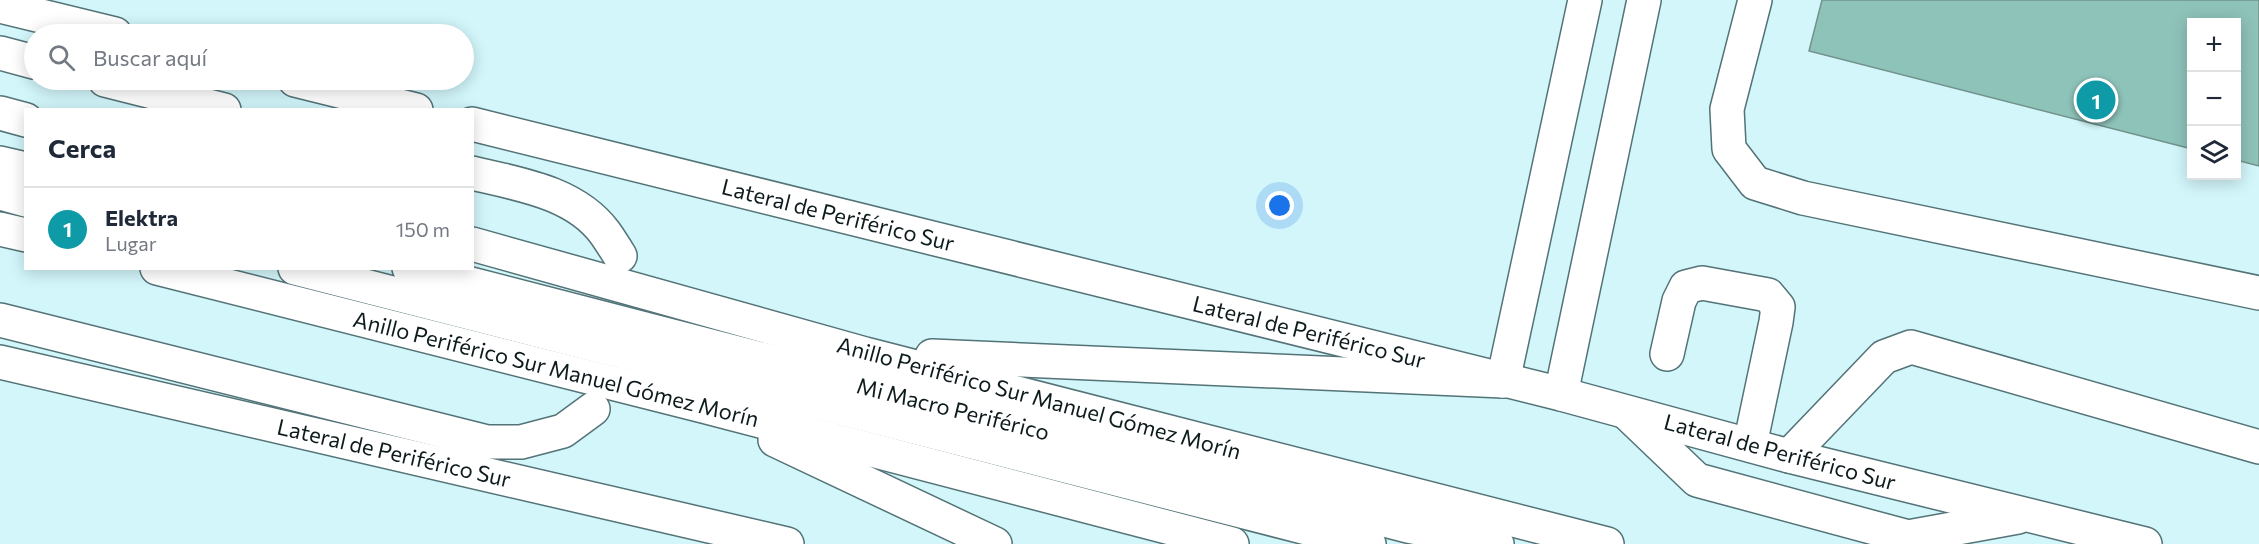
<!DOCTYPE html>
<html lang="es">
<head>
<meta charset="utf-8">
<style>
	:root { --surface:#fff; --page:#f6f6f7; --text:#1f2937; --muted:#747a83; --line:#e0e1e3; --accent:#7c3aed }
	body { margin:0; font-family:Commissioner,sans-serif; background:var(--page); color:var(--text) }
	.controls { position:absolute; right:18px; top:18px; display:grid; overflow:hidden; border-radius:0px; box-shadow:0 3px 15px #0003 }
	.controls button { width:54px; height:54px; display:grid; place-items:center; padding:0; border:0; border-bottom:2px solid var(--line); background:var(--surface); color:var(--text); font:30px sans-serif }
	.you { position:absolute; left:1280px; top:206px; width:21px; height:21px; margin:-15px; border:4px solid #fff; border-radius:50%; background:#1a73e8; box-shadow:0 0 0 9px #1a73e833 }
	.badge { display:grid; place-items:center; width:39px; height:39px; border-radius:50%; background:var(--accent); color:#fff; font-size:20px; font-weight:700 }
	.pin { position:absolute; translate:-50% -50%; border:3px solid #fff; box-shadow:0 2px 6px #0006 }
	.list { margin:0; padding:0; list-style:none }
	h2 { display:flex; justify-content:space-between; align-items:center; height:78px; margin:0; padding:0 24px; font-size:26px }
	h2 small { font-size:20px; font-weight:400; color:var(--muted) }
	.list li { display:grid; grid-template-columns:39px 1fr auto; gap:18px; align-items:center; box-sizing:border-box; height:84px; padding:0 24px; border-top:2px solid var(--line) }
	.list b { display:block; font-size:22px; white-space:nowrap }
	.list p { margin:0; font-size:20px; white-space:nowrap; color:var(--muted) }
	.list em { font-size:20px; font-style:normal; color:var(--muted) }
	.icon { flex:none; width:33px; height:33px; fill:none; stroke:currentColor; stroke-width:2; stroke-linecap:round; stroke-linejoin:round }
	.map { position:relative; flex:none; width:2259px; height:544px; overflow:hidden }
	.search { position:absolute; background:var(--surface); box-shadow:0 3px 15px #0003; left:24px; top:24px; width:450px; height:66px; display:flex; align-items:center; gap:15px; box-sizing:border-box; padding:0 21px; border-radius:33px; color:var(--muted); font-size:22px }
	.panel { position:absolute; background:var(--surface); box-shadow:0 3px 15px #0003; left:24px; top:108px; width:450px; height:162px; border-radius:0px }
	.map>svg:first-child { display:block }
</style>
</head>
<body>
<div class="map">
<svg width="2259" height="544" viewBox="0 0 2259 544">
	<rect width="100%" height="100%" fill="#d2f6fa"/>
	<path fill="#8ec3ba" stroke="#72928c" stroke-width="1.5" d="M1822,0h437v166l-23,-6v-138h-44v127l-383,-98z"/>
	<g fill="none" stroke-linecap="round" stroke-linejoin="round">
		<g stroke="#537377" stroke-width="36">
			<g id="minor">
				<path d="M1755,0l-28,109 2,40 26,34 48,15 456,95"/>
				<path d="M0,6l115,28"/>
				<path d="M0,53l34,9"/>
				<path d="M105,80l119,30"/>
				<path d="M295,80l121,30"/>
				<path d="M472,124l1089,270 228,62 356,88"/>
				<path d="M0,163l26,6"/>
				<path d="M472,173c46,11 103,19 133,60 5,7 10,15 15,23"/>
				<path d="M0,193l26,7"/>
				<path d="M295,268l1074,276"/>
				<path d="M409,268l999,258 89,18"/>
				<path d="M0,320l487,122h34l42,-11 30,-22"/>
				<path d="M1667,354l12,-53 7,-14 16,-4 66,12 10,12 -2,15 -26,123"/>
				<path d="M0,362l787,182"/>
				<path d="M1503,381l82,-381"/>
				<path d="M1561,394l83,-394"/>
				<path d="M1628,414l69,66 211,57 110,-20"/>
				<path d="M1789,456l95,-99 27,-10 348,100"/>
			</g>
		</g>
		<g stroke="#537377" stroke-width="36">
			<g id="highway">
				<path d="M0,113l26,7"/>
				<path d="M0,229l26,6"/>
				<path d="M472,244l393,110 742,190"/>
				<path d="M157,268l546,138 529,138"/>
				<path d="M932,356l571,25"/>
				<path d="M775,440l220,104"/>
			</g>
		</g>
		<use href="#minor" stroke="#fff" stroke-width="33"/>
		<use href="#highway" stroke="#fff" stroke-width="33"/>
	</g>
	<g text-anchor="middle" stroke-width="4.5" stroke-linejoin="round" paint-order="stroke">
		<g font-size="22" fill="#0e1b1d" stroke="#fff">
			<text transform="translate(838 215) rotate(14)" y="8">Lateral de Periférico Sur</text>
			<text transform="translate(1309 332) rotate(14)" y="8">Lateral de Periférico Sur</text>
			<text transform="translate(556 369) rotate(14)" y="8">Anillo Periférico Sur Manuel Gómez Morín</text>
			<text transform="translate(1039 398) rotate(15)" y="8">Anillo Periférico Sur Manuel Gómez Morín</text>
			<text transform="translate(953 409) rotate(14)" y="8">Mi Macro Periférico</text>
			<text transform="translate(1780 452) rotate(15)" y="8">Lateral de Periférico Sur</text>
			<text transform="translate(394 453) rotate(13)" y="8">Lateral de Periférico Sur</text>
		</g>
	</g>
</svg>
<div class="controls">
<button>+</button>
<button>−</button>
<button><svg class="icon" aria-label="layers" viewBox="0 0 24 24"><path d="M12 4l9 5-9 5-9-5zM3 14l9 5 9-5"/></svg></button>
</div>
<div class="you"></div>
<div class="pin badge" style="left:2096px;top:100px;background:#0f9aa8">1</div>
<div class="search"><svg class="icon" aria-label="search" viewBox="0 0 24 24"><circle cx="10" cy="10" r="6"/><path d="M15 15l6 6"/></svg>Buscar aquí</div>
<section class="panel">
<h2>Cerca<small></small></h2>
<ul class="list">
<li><span class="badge" style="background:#0f9aa8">1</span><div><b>Elektra</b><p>Lugar</p></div><em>150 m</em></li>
</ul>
</section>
</div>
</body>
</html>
